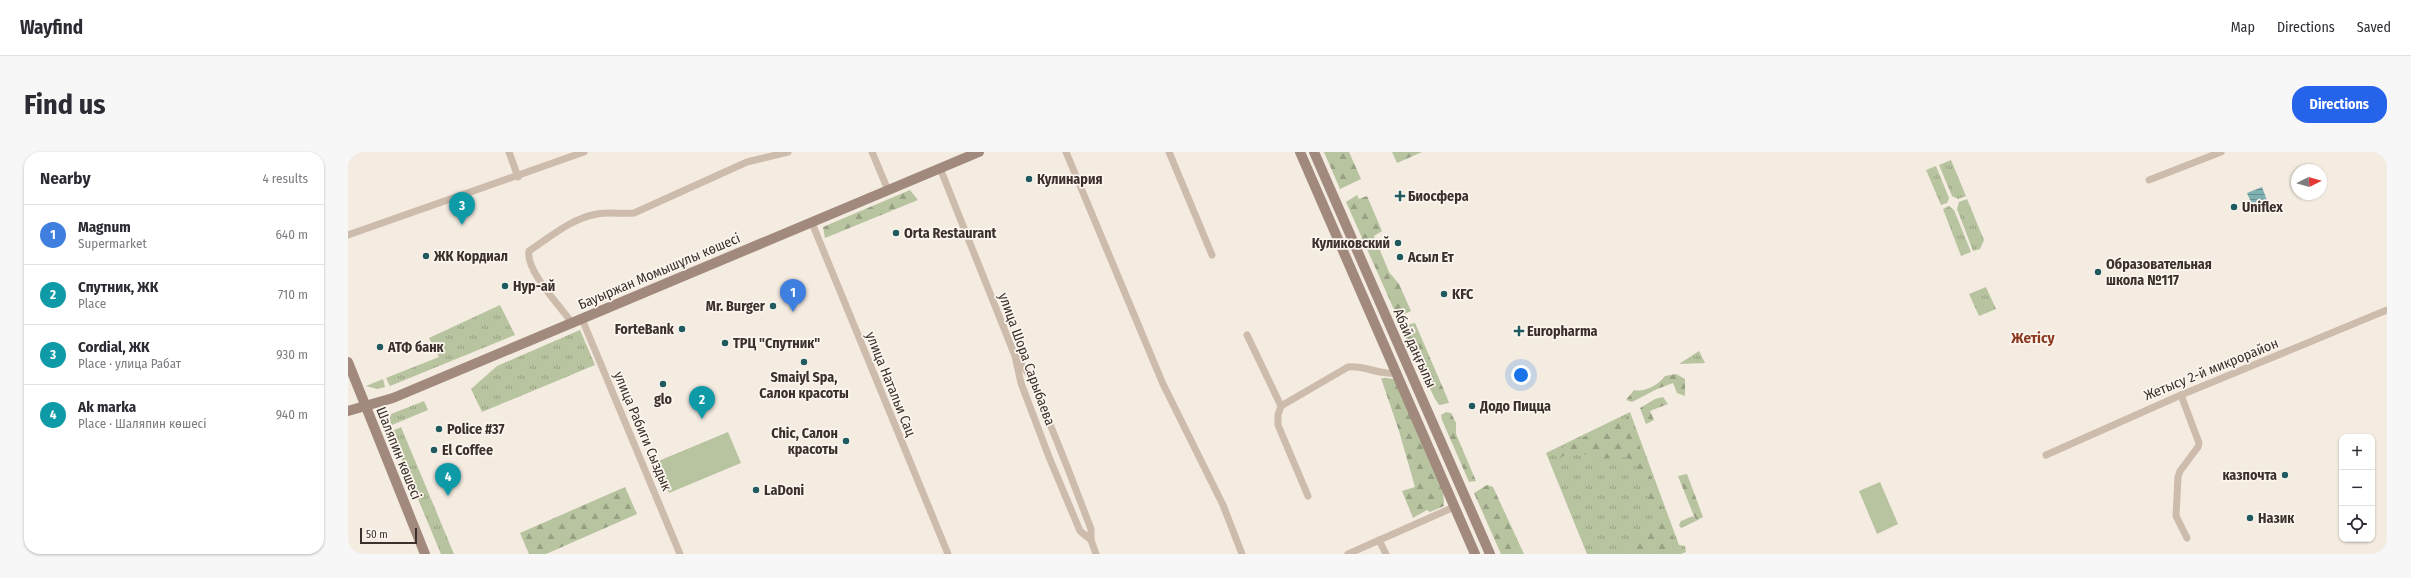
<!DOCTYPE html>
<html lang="en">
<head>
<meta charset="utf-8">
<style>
	:root { --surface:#fff; --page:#f7f7f7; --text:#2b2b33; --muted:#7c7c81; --line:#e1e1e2; --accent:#2563eb }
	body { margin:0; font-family:"Fira Sans Condensed",sans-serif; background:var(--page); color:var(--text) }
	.controls { position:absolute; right:12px; bottom:12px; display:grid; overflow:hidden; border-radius:8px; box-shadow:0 1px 3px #0004 }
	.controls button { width:36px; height:36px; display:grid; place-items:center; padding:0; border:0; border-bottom:1px solid var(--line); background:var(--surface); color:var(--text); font:20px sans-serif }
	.compass { position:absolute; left:1943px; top:12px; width:36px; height:36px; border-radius:50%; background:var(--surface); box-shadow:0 1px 3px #0004; rotate:85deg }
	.scale { position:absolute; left:12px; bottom:10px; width:57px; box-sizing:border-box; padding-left:4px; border:2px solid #3b302b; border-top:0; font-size:11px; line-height:14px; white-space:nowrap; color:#3b302b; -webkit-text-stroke:3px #fbf5ee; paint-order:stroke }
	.you { position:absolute; left:1173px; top:223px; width:14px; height:14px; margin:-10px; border:3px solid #fff; border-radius:50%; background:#1a73e8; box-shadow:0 0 0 6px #1a73e833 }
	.badge { display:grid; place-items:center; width:26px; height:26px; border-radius:50%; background:var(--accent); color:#fff; font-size:13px; font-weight:700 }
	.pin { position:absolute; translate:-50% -33px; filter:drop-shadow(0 1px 2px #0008) }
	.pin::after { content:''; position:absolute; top:21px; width:14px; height:12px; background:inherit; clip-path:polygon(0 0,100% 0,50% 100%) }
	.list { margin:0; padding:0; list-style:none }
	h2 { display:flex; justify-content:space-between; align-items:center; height:52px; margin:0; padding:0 16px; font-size:17px }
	h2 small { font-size:13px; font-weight:400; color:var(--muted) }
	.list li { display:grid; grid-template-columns:26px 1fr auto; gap:12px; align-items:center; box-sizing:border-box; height:60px; padding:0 16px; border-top:1px solid var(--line) }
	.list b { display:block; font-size:15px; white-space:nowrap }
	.list p { margin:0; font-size:13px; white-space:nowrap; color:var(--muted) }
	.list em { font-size:13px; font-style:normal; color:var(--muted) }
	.icon { flex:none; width:22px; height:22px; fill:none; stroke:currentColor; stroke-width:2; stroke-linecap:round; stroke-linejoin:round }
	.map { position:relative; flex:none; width:2039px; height:402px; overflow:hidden; border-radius:16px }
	header { display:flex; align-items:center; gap:24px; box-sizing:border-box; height:56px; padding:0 20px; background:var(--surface); border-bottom:1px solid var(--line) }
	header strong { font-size:19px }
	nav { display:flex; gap:22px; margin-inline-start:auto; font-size:14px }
	.intro { display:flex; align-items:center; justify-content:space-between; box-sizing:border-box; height:96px; padding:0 24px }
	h1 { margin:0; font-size:28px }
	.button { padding:10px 18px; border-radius:16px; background:var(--accent); color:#fff; font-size:14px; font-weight:700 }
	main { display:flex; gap:24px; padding:0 24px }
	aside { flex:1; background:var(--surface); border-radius:16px; box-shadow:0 1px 3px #0004 }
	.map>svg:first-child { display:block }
</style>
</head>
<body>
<header>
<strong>Wayfind</strong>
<nav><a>Map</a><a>Directions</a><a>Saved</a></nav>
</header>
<div class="intro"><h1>Find us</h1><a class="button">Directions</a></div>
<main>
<aside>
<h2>Nearby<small>4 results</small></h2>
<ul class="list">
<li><span class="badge" style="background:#3f7fe0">1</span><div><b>Magnum</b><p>Supermarket</p></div><em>640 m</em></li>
<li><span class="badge" style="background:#0f9aa8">2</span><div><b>Спутник, ЖК</b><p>Place</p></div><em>710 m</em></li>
<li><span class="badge" style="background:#0f9aa8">3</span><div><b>Cordial, ЖК</b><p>Place · улица Рабат</p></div><em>930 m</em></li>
<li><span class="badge" style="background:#0f9aa8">4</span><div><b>Ak marka</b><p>Place · Шаляпин көшесі</p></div><em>940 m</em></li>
</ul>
</aside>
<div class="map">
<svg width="2039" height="402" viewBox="0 0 2039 402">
	<defs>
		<pattern id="grass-tufts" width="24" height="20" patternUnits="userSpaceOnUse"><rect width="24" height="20" fill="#b8c4a0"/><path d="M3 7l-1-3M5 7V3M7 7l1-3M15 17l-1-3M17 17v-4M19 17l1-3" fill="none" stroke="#97a083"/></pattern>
		<pattern id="forest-firs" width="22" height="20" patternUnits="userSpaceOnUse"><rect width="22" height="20" fill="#b8c4a0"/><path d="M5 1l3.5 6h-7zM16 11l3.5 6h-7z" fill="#97a083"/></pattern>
		<pattern id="water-rules" width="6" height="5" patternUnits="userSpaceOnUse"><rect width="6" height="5" fill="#7fb0b2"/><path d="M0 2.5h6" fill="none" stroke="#699091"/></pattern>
	</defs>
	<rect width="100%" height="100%" fill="#f4ebe1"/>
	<g fill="url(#grass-tufts)">
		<path d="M1603,8l15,36 -8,3 -6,-3 -13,-31z"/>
		<path d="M1588,14l13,32 -2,5 -6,2 -15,-35z"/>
		<path d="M1619,47l17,41 -4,9 -7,2 -16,-42 2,-7z"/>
		<path d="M1601,54l5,4 17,42 -10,4 -18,-47z"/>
		<path d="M1638,135l10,22 -17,7 -10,-22z"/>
		<path d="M152,153l15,30 -125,51 -4,-8 53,-21 -10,-19z"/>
		<path d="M232,178l15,35 -113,47 -11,-23 26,-23z"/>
		<path d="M1351,199l6,12 -26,1z"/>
		<path d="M35,227l2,8 -8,2 -11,-3z"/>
		<path d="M76,249l4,9 -41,17 4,-13z"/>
		<path d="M1282,260l49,133 6,1 1,6 -5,2h-94l-41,-101z"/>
		<path d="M53,275l53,127h-13l-51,-122z"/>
		<path d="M1345,364l3,5 -15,7 -2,-3 2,-4z"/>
	</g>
	<g fill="url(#forest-firs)">
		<path d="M976,0h25l12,27 -21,10z"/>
		<path d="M1044,0h30l-25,11z"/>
		<path d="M562,38l8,10 -93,38 -2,-11z"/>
		<path d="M1009,43l2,4 8,-3 15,35 -8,5 15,36 10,12 12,27 -11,5 -4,-2 -50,-112z"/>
		<path d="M1067,171l31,72 3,8 -10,2 -4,-6 -35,-73z"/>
		<path d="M1328,222l9,5v17l-8,-3 -4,-10 -16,6 -25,13 -6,-2 8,-10c11,3 25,-6 31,-14z"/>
		<path d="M1033,226l14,1 48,108 1,19 -14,6 -3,-2 -14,8 -11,-27 13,-4 -16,-56z"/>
		<path d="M1315,245l5,7 -18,7 4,9 -8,4 -6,-16 15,-9z"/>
		<path d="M1098,260l5,1 5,10v11l20,47 -7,1 -27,-62 -1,-5z"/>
		<path d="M1280,264l49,132 -16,6h-40l37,-28 -23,-66 -13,-3 -21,2 -29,-8 -15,9 6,-13z"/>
		<path d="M1339,322l16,43 -7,4 -18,-45z"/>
		<path d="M1139,333l6,2 31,67h-23l-27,-61z"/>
		<path d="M277,335l12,27 -91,40h-17l-9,-21z"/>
	</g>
	<g fill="#b8c4a0">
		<path d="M380,280l13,31 -72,30 -13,-31z"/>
		<path d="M1532,330l18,42 -21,10 -18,-43z"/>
	</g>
	<path fill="url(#water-rules)" d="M1914,35l6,16 -14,6 -7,-16z"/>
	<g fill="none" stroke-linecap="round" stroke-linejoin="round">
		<g stroke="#cdbbac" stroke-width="7">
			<path d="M161,0l9,25"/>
			<path d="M524,0l16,38"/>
			<path d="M718,0l97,232 60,121 19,49"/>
			<path d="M821,0l43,103"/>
			<path d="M592,16l75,188 6,27 28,74 31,74 11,9 5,14"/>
			<path d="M1801,28l72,-28"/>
			<path d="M464,71l136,331"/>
			<path d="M0,83l236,-83"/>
			<path d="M234,167l98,235"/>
			<path d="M224,171c-11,-16 -47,-53 -43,-72 21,-14 43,-33 68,-37 12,-2 24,0 37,-1l113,-51 41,-10"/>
			<path d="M899,183l34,71"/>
			<path d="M669,206l15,21 36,90 23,60v11"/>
			<path d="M1833,243l18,48 -1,4 -18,24 -2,6 -2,39 11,22"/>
			<path d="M1698,303l135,-60 206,-85"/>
			<path d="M960,344l-30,-71v-10l3,-9 67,-39c17,-2 30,8 47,6"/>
			<path d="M1031,388l7,14"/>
			<path d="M1000,402l106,-47"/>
		</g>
		<g stroke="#a18a7d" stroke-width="10">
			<path d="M952,0l175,402"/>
			<path d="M966,0l176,402"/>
			<path d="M0,210l77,192"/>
			<path d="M0,259l45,-13 586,-246"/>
		</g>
	</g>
	<g fill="#1f5a5e" stroke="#fbf5ee" stroke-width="1.5">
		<circle cx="681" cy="27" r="4"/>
		<path d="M1050 38h4v4h4v4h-4v4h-4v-4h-4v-4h4z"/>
		<circle cx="1886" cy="55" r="4"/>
		<circle cx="548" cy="81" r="4"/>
		<circle cx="1050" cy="91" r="4"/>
		<circle cx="78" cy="104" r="4"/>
		<circle cx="1052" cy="105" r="4"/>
		<circle cx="1750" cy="120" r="4"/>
		<circle cx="157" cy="134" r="4"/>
		<circle cx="1096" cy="142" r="4"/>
		<circle cx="425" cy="154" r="4"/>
		<circle cx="334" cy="177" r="4"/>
		<path d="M1169 173h4v4h4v4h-4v4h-4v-4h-4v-4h4z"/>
		<circle cx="377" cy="191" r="4"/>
		<circle cx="32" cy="195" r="4"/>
		<circle cx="456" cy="210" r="4"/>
		<circle cx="315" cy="232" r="4"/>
		<circle cx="1124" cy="254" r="4"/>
		<circle cx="91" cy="277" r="4"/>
		<circle cx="498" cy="289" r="4"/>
		<circle cx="86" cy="298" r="4"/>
		<circle cx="1937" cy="323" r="4"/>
		<circle cx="408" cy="338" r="4"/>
		<circle cx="1902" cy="366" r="4"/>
	</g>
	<g text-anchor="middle" stroke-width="3.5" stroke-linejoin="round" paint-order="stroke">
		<g font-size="14" font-weight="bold" fill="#3b302b" stroke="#fbf5ee" text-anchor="start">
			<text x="689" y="32">Кулинария</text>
			<text x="1060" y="49">Биосфера</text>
			<text x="1894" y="60">Uniflex</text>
			<text x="556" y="86">Orta Restaurant</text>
			<text x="1042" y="96" text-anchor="end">Куликовский</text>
			<text x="86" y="109">ЖК Кордиал</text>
			<text x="1060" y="110">Асыл Ет</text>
			<text x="1758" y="117">Образовательная<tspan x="1758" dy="16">школа №117</tspan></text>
			<text x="165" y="139">Нур-ай</text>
			<text x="1104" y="147">KFC</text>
			<text x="417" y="159" text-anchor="end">Mr. Burger</text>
			<text x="326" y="182" text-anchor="end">ForteBank</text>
			<text x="1179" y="184">Europharma</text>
			<text x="385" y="196">ТРЦ "Спутник"</text>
			<text x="40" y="200">АТФ банк</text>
			<text x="456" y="230" text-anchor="middle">Smaiyl Spa,<tspan x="456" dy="16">Салон красоты</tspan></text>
			<text x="315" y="252" text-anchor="middle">glo</text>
			<text x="1132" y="259">Додо Пицца</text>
			<text x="99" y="282">Police #37</text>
			<text x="490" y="286" text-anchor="end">Chic, Салон<tspan x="490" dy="16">красоты</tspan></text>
			<text x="94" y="303">El Coffee</text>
			<text x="1929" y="328" text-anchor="end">казпочта</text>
			<text x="416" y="343">LaDoni</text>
			<text x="1910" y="371">Назик</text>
		</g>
		<g font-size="14" fill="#3b302b" stroke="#fbf5ee">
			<text transform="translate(311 119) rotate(-23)" y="5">Бауыржан Момышұлы көшесі</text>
			<text transform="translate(1067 196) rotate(66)" y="5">Абай даңғылы</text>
			<text transform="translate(679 207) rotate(70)" y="5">улица Шора Сарыбаева</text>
			<text transform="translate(1863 217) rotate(-22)" y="5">Жетысу 2-й микрорайон</text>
			<text transform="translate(543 232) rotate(68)" y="5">улица Натальи Сац</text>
			<text transform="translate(295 279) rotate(67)" y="5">улица Рабиги Сыздык</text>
			<text transform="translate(51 301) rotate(68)" y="5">Шаляпин көшесі</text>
		</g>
		<g font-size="15" font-weight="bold" fill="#8c3b22" stroke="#fbf5ee">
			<text x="1685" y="191">Жетісу</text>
		</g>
	</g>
</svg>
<div class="controls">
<button>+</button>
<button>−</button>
<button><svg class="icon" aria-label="locate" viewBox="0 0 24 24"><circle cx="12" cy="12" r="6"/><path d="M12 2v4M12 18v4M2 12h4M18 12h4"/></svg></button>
</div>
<svg class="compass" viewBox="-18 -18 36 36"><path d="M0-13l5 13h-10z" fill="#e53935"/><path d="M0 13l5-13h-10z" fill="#7c7c81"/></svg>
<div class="scale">50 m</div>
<div class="you"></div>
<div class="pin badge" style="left:445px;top:160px;background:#3f7fe0">1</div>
<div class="pin badge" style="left:354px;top:267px;background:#0f9aa8">2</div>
<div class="pin badge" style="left:114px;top:73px;background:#0f9aa8">3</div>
<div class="pin badge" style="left:100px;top:344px;background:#0f9aa8">4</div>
</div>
</main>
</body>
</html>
